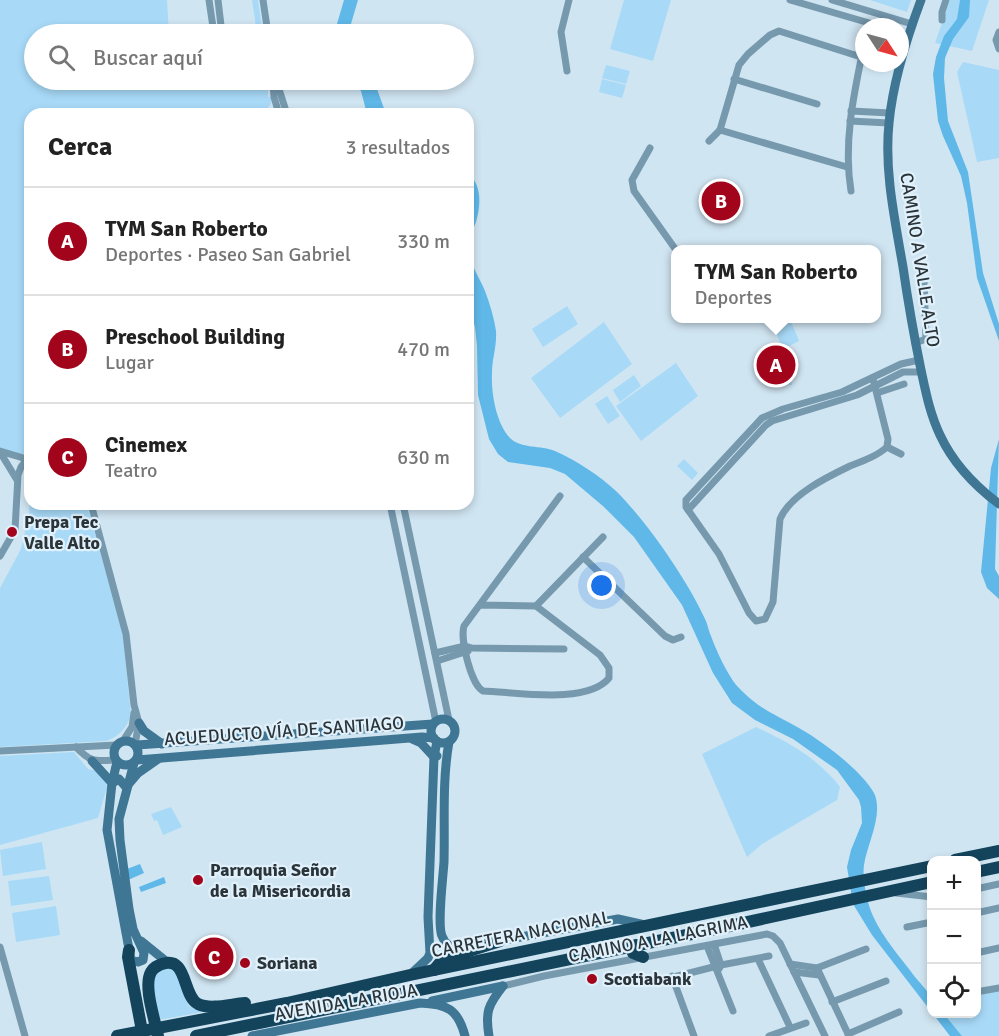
<!DOCTYPE html>
<html lang="es">
<head>
<meta charset="utf-8">
<style>
	:root { --surface:#fff; --page:#f2f2f2; --text:#222; --muted:#767676; --line:#e0e0e0; --accent:#a2051b }
	body { margin:0; font-family:Signika,sans-serif; background:var(--page); color:var(--text) }
	.controls { position:absolute; right:18px; bottom:18px; display:grid; overflow:hidden; border-radius:12px; box-shadow:0 3px 9px #0003 }
	.controls button { width:54px; height:54px; display:grid; place-items:center; padding:0; border:0; border-bottom:2px solid var(--line); background:var(--surface); color:var(--text); font:30px sans-serif }
	.compass { position:absolute; left:855px; top:18px; width:54px; height:54px; border-radius:50%; background:var(--surface); box-shadow:0 3px 9px #0003; rotate:126deg }
	.you { position:absolute; left:602px; top:586px; width:21px; height:21px; margin:-15px; border:4px solid #fff; border-radius:50%; background:#1a73e8; box-shadow:0 0 0 9px #1a73e833 }
	.badge { display:grid; place-items:center; width:39px; height:39px; border-radius:50%; background:var(--accent); color:#fff; font-size:20px; font-weight:700 }
	.pin { position:absolute; translate:-50% -50%; border:3px solid #fff; box-shadow:0 2px 6px #0006 }
	.popup { position:absolute; left:671px; top:245px; width:210px; height:78px; box-sizing:border-box; display:grid; place-content:center; border-radius:12px; background:var(--surface); filter:drop-shadow(0 2px 4px #0005); font-size:20px; white-space:nowrap; color:var(--muted) }
	.popup b { font-size:22px; color:var(--text) }
	.popup::after { content:''; position:absolute; left:50%; top:100%; margin-left:-12px; border:12px solid transparent; border-top-color:var(--surface) }
	.list { margin:0; padding:0; list-style:none }
	h2 { display:flex; justify-content:space-between; align-items:center; height:78px; margin:0; padding:0 24px; font-size:26px }
	h2 small { font-size:20px; font-weight:400; color:var(--muted) }
	.list li { display:grid; grid-template-columns:39px 1fr auto; gap:18px; align-items:center; box-sizing:border-box; height:108px; padding:0 24px; border-top:2px solid var(--line) }
	.list b { display:block; font-size:22px; white-space:nowrap }
	.list p { margin:0; font-size:20px; white-space:nowrap; color:var(--muted) }
	.list em { font-size:20px; font-style:normal; color:var(--muted) }
	.icon { flex:none; width:33px; height:33px; fill:none; stroke:currentColor; stroke-width:2; stroke-linecap:round; stroke-linejoin:round }
	.map { position:relative; flex:none; width:999px; height:1036px; overflow:hidden }
	.search { position:absolute; background:var(--surface); box-shadow:0 3px 9px #0003; left:24px; top:24px; width:450px; height:66px; display:flex; align-items:center; gap:15px; box-sizing:border-box; padding:0 21px; border-radius:33px; color:var(--muted); font-size:22px }
	.panel { position:absolute; background:var(--surface); box-shadow:0 3px 9px #0003; left:24px; top:108px; width:450px; height:402px; border-radius:18px }
	.map>svg:first-child { display:block }
</style>
</head>
<body>
<div class="map">
<svg width="999" height="1036" viewBox="0 0 999 1036">
	<rect width="100%" height="100%" fill="#d0e5f2"/>
	<g fill="#a8daf8">
		<path d="M0,0h167l2,34h-135v46h139v5l38,-3 9,-2h50l1,8h-3v9h4l-1,7 -9,10h-232v346l-30,-11z"/>
		<path d="M252,0h6l5,34h-6z"/>
		<path d="M624,0h47l-18,61 -43,-12z"/>
		<path d="M870,0h41l-4,12z"/>
		<path d="M950,0h39l-17,51 -37,-8z"/>
		<path d="M963,62l36,8v88l-22,4 -20,-90z"/>
		<path d="M606,65l24,6 -4,13 -24,-6z"/>
		<path d="M602,79l24,6 -4,13 -23,-6z"/>
		<path d="M567,306l11,18 -35,23 -11,-18z"/>
		<path d="M770,319h20l9,22 -16,8z"/>
		<path d="M604,322l28,42 -72,54 -29,-40z"/>
		<path d="M774,349l11,7h3l4,29 -13,-1 -5,-6 -5,6 -14,-11z"/>
		<path d="M676,363l22,33 -57,45 -25,-35z"/>
		<path d="M634,375l7,11 -21,16 -7,-12z"/>
		<path d="M607,396l13,20 -12,8 -13,-20z"/>
		<path d="M684,459l14,14 -6,7 -15,-14z"/>
		<path d="M30,495v9h56l3,9 33,115 9,87c-5,14 -11,20 -24,26l-107,6v-159l21,-39 8,-35z"/>
		<path d="M756,727c32,15 63,32 84,60l-3,13 -75,44 -15,13 -45,-103z"/>
		<path d="M74,752l14,17 10,2 8,8 1,8 -9,31 -98,27v-89z"/>
		<path d="M171,807l11,20 -19,8 -6,-15 -3,1 -3,-7z"/>
		<path d="M42,842l4,27 -43,7 -3,-26z"/>
		<path d="M49,876l4,24 -42,6 -3,-25z"/>
		<path d="M56,906l4,29 -44,7 -4,-29z"/>
		<path d="M161,968l11,1 5,4 12,33 13,6 -43,8 -8,-42z"/>
		<path d="M999,991v45h-37l-18,-22h32l1,-19z"/>
	</g>
	<g fill="#5fb8e8">
		<path d="M344,0h14l-10,34h-14z"/>
		<path d="M960,0h10l-1,17 -16,22 -8,19 -1,20 4,43 20,51 15,101 16,51v17l-22,-63 -10,-75 -6,-27 -18,-40 -5,-15 -5,-47 3,-17 8,-21 13,-17z"/>
		<path d="M352,80h17l8,9 9,25h-19l-6,-23z"/>
		<path d="M468,173c14,12 13,32 8,49 -3,8 -8,15 -7,25 0,17 10,29 16,44 5,13 9,27 11,40 1,15 -4,28 -4,42 -1,20 4,50 18,65 11,11 31,7 45,13 21,9 45,25 62,41 31,31 71,89 89,129 2,5 3,11 5,15 5,14 17,40 27,51 21,22 36,27 61,41 23,13 62,42 75,65 10,21 -7,51 -10,72 -2,14 3,38 9,51 10,22 28,42 42,61 5,6 13,14 16,21 2,4 0,11 1,16h12l18,22h-12l-78,-101 -19,-31 -6,-37 4,-17 11,-27 -1,-16 -2,-7 -22,-30 -44,-31 -38,-19 -23,-17 -19,-30 -31,-68 -48,-68 -30,-30 -39,-33 -15,-6 -42,-6 -10,-8 -9,-15 -11,-44 -1,-49 -2,-19 -7,-23z"/>
		<path d="M999,439l-4,130 4,7v23l-12,-11 -6,-16 10,-104z"/>
		<path d="M140,864l4,9 -16,7 -1,-11z"/>
		<path d="M164,877l2,6 -25,9 -2,-5z"/>
	</g>
	<g fill="none" stroke-linecap="round" stroke-linejoin="round">
		<g stroke="#7699ae" stroke-width="7">
			<path d="M209,0l5,34"/>
			<path d="M218,0l4,34"/>
			<path d="M263,0l5,34"/>
			<path d="M790,0l93,27"/>
			<path d="M832,0l80,24"/>
			<path d="M942,20v-8l4,-12"/>
			<path d="M999,32l-3,8 3,9"/>
			<path d="M567,71l-6,-39 8,-32"/>
			<path d="M734,79l83,25"/>
			<path d="M273,80l1,17 5,17"/>
			<path d="M274,80l3,3 10,31"/>
			<path d="M851,111l39,2"/>
			<path d="M850,121l39,2"/>
			<path d="M720,130l19,-65 9,-11 22,-19 9,-4 82,26"/>
			<path d="M720,130l127,37"/>
			<path d="M709,141l11,-11"/>
			<path d="M650,148l-18,32 2,11 42,59"/>
			<path d="M851,191c-8,-49 3,-98 13,-146"/>
			<path d="M915,343l11,-4 -2,-57"/>
			<path d="M873,379l15,60 -1,8c-10,9 -24,14 -37,19 -23,11 -60,29 -70,53l-7,83 -8,17 -9,2 -7,-8 -30,-59 -33,-47v-7l76,-82 21,-9 59,-17 59,-28 18,-4"/>
			<path d="M877,393l27,-9"/>
			<path d="M887,447l14,7"/>
			<path d="M0,451l30,9"/>
			<path d="M0,452l17,28"/>
			<path d="M91,504l35,130 8,71 5,18 -4,21"/>
			<path d="M390,504l46,218"/>
			<path d="M403,504l46,216"/>
			<path d="M688,510l78,-85 6,-4 85,-26 46,-23h19"/>
			<path d="M0,556l15,-26 3,-55 3,-8 6,-8"/>
			<path d="M583,557l82,79 8,4 8,-3"/>
			<path d="M480,605l56,1 64,49 9,13v10c-22,27 -93,14 -126,13 -12,-6 -23,-52 -19,-65l96,-130"/>
			<path d="M536,606l67,-69"/>
			<path d="M435,653l30,-7 7,2 92,1"/>
			<path d="M437,661l31,-10"/>
			<path d="M123,741l9,-14 2,-14"/>
			<path d="M76,747c15,16 19,14 40,13"/>
			<path d="M0,751l116,-6"/>
			<path d="M976,889l23,-5"/>
			<path d="M896,893l36,4"/>
			<path d="M976,913l23,-5"/>
			<path d="M907,927l25,-5"/>
			<path d="M714,944l7,21 -2,4"/>
			<path d="M707,946l26,65"/>
			<path d="M0,947l25,89"/>
			<path d="M976,953l23,-5"/>
			<path d="M758,959l32,68"/>
			<path d="M931,962h1"/>
			<path d="M790,964l27,4"/>
			<path d="M794,972l25,3"/>
			<path d="M672,976l22,60"/>
			<path d="M662,980l59,-15 48,-9"/>
			<path d="M503,986l41,-10 223,-42 6,2 7,7 45,93"/>
			<path d="M976,992l23,-4"/>
			<path d="M832,1002l54,-21"/>
			<path d="M848,1034l51,-22"/>
			<path d="M769,1036l37,-13"/>
			<path d="M849,1036l-32,-68 49,-19"/>
		</g>
		<g stroke="#3f7694" stroke-width="9">
			<path d="M921,0c-15,40 -28,81 -32,123 -5,48 6,97 14,144 5,35 11,69 18,103 5,23 9,44 19,65 13,28 35,51 59,69"/>
			<circle cx="443" cy="731" r="12"/>
			<path d="M139,723l5,8 18,13"/>
			<path d="M412,739l9,4 13,14 3,-1"/>
			<circle cx="126" cy="753" r="12"/>
			<path d="M449,742c-7,39 -4,80 -5,120 -1,16 -7,62 -2,74 4,11 15,14 27,11"/>
			<path d="M137,745l296,-21"/>
			<path d="M137,760l285,-23 12,1"/>
			<path d="M92,761l20,22 7,-4 7,8 12,-14 20,-14"/>
			<path d="M117,762l-5,21 -5,47 24,130 7,2 5,-2 1,-7 -11,-24 -4,-20 -9,-69 -1,-21 15,-56"/>
			<path d="M141,941l26,21"/>
			<path d="M494,942l124,-23 27,6"/>
			<path d="M410,975l18,-17 2,-5 -2,-36 6,-160 3,-16"/>
			<path d="M432,1001l71,-15"/>
			<path d="M252,1036l168,-33c27,1 38,6 45,33"/>
			<path d="M489,1036c-4,-24 -1,-31 14,-50"/>
		</g>
		<g stroke="#13445c" stroke-width="12">
			<path d="M955,860l44,-9"/>
			<path d="M976,872l23,-5"/>
			<path d="M636,945l-4,4 1,4 10,4"/>
			<path d="M129,950l-1,7 14,74"/>
			<path d="M434,970l6,-7 7,-5 53,-17"/>
			<path d="M117,1036l170,-33 123,-28 522,-109"/>
			<path d="M158,1036c-3,-16 -15,-50 -7,-64 3,-5 6,-6 11,-8 26,-9 20,32 36,40 13,6 33,0 47,-1"/>
			<path d="M196,1036l515,-106 221,-48"/>
		</g>
	</g>
	<g fill="#a2051b" stroke="#e0f1fc" stroke-width="2">
		<circle cx="12" cy="532" r="6"/>
		<circle cx="198" cy="880" r="6"/>
		<circle cx="245" cy="963" r="6"/>
		<circle cx="592" cy="979" r="6"/>
	</g>
	<g text-anchor="middle" stroke-width="4.5" stroke-linejoin="round" paint-order="stroke">
		<g font-size="18" fill="#2b3439" stroke="#e0f1fc">
			<text transform="translate(920 260) rotate(81)" y="6">CAMINO A VALLE ALTO</text>
			<text transform="translate(284 731) rotate(-4)" y="6">ACUEDUCTO VÍA DE SANTIAGO</text>
			<text transform="translate(521 934) rotate(-11)" y="6">CARRETERA NACIONAL</text>
			<text transform="translate(658 939) rotate(-11)" y="6">CAMINO A LA LAGRIMA</text>
			<text transform="translate(346 1002) rotate(-10)" y="6">AVENIDA LA RIOJA</text>
		</g>
		<g font-size="18" font-weight="bold" fill="#2b3439" stroke="#e0f1fc" text-anchor="start">
			<text x="24" y="528">Prepa Tec<tspan x="24" dy="21">Valle Alto</tspan></text>
			<text x="210" y="876">Parroquia Señor<tspan x="210" dy="21">de la Misericordia</tspan></text>
			<text x="257" y="969">Soriana</text>
			<text x="604" y="985">Scotiabank</text>
		</g>
	</g>
</svg>
<div class="controls">
<button>+</button>
<button>−</button>
<button><svg class="icon" aria-label="locate" viewBox="0 0 24 24"><circle cx="12" cy="12" r="6"/><path d="M12 2v4M12 18v4M2 12h4M18 12h4"/></svg></button>
</div>
<svg class="compass" viewBox="-18 -18 36 36"><path d="M0-13l5 13h-10z" fill="#e53935"/><path d="M0 13l5-13h-10z" fill="#767676"/></svg>
<div class="you"></div>
<div class="pin badge" style="left:776px;top:365px">A</div>
<div class="popup"><b>TYM San Roberto</b>Deportes</div>
<div class="pin badge" style="left:721px;top:201px">B</div>
<div class="pin badge" style="left:214px;top:957px">C</div>
<div class="search"><svg class="icon" aria-label="search" viewBox="0 0 24 24"><circle cx="10" cy="10" r="6"/><path d="M15 15l6 6"/></svg>Buscar aquí</div>
<section class="panel">
<h2>Cerca<small>3 resultados</small></h2>
<ul class="list">
<li><span class="badge">A</span><div><b>TYM San Roberto</b><p>Deportes · Paseo San Gabriel</p></div><em>330 m</em></li>
<li><span class="badge">B</span><div><b>Preschool Building</b><p>Lugar</p></div><em>470 m</em></li>
<li><span class="badge">C</span><div><b>Cinemex</b><p>Teatro</p></div><em>630 m</em></li>
</ul>
</section>
</div>
</body>
</html>
